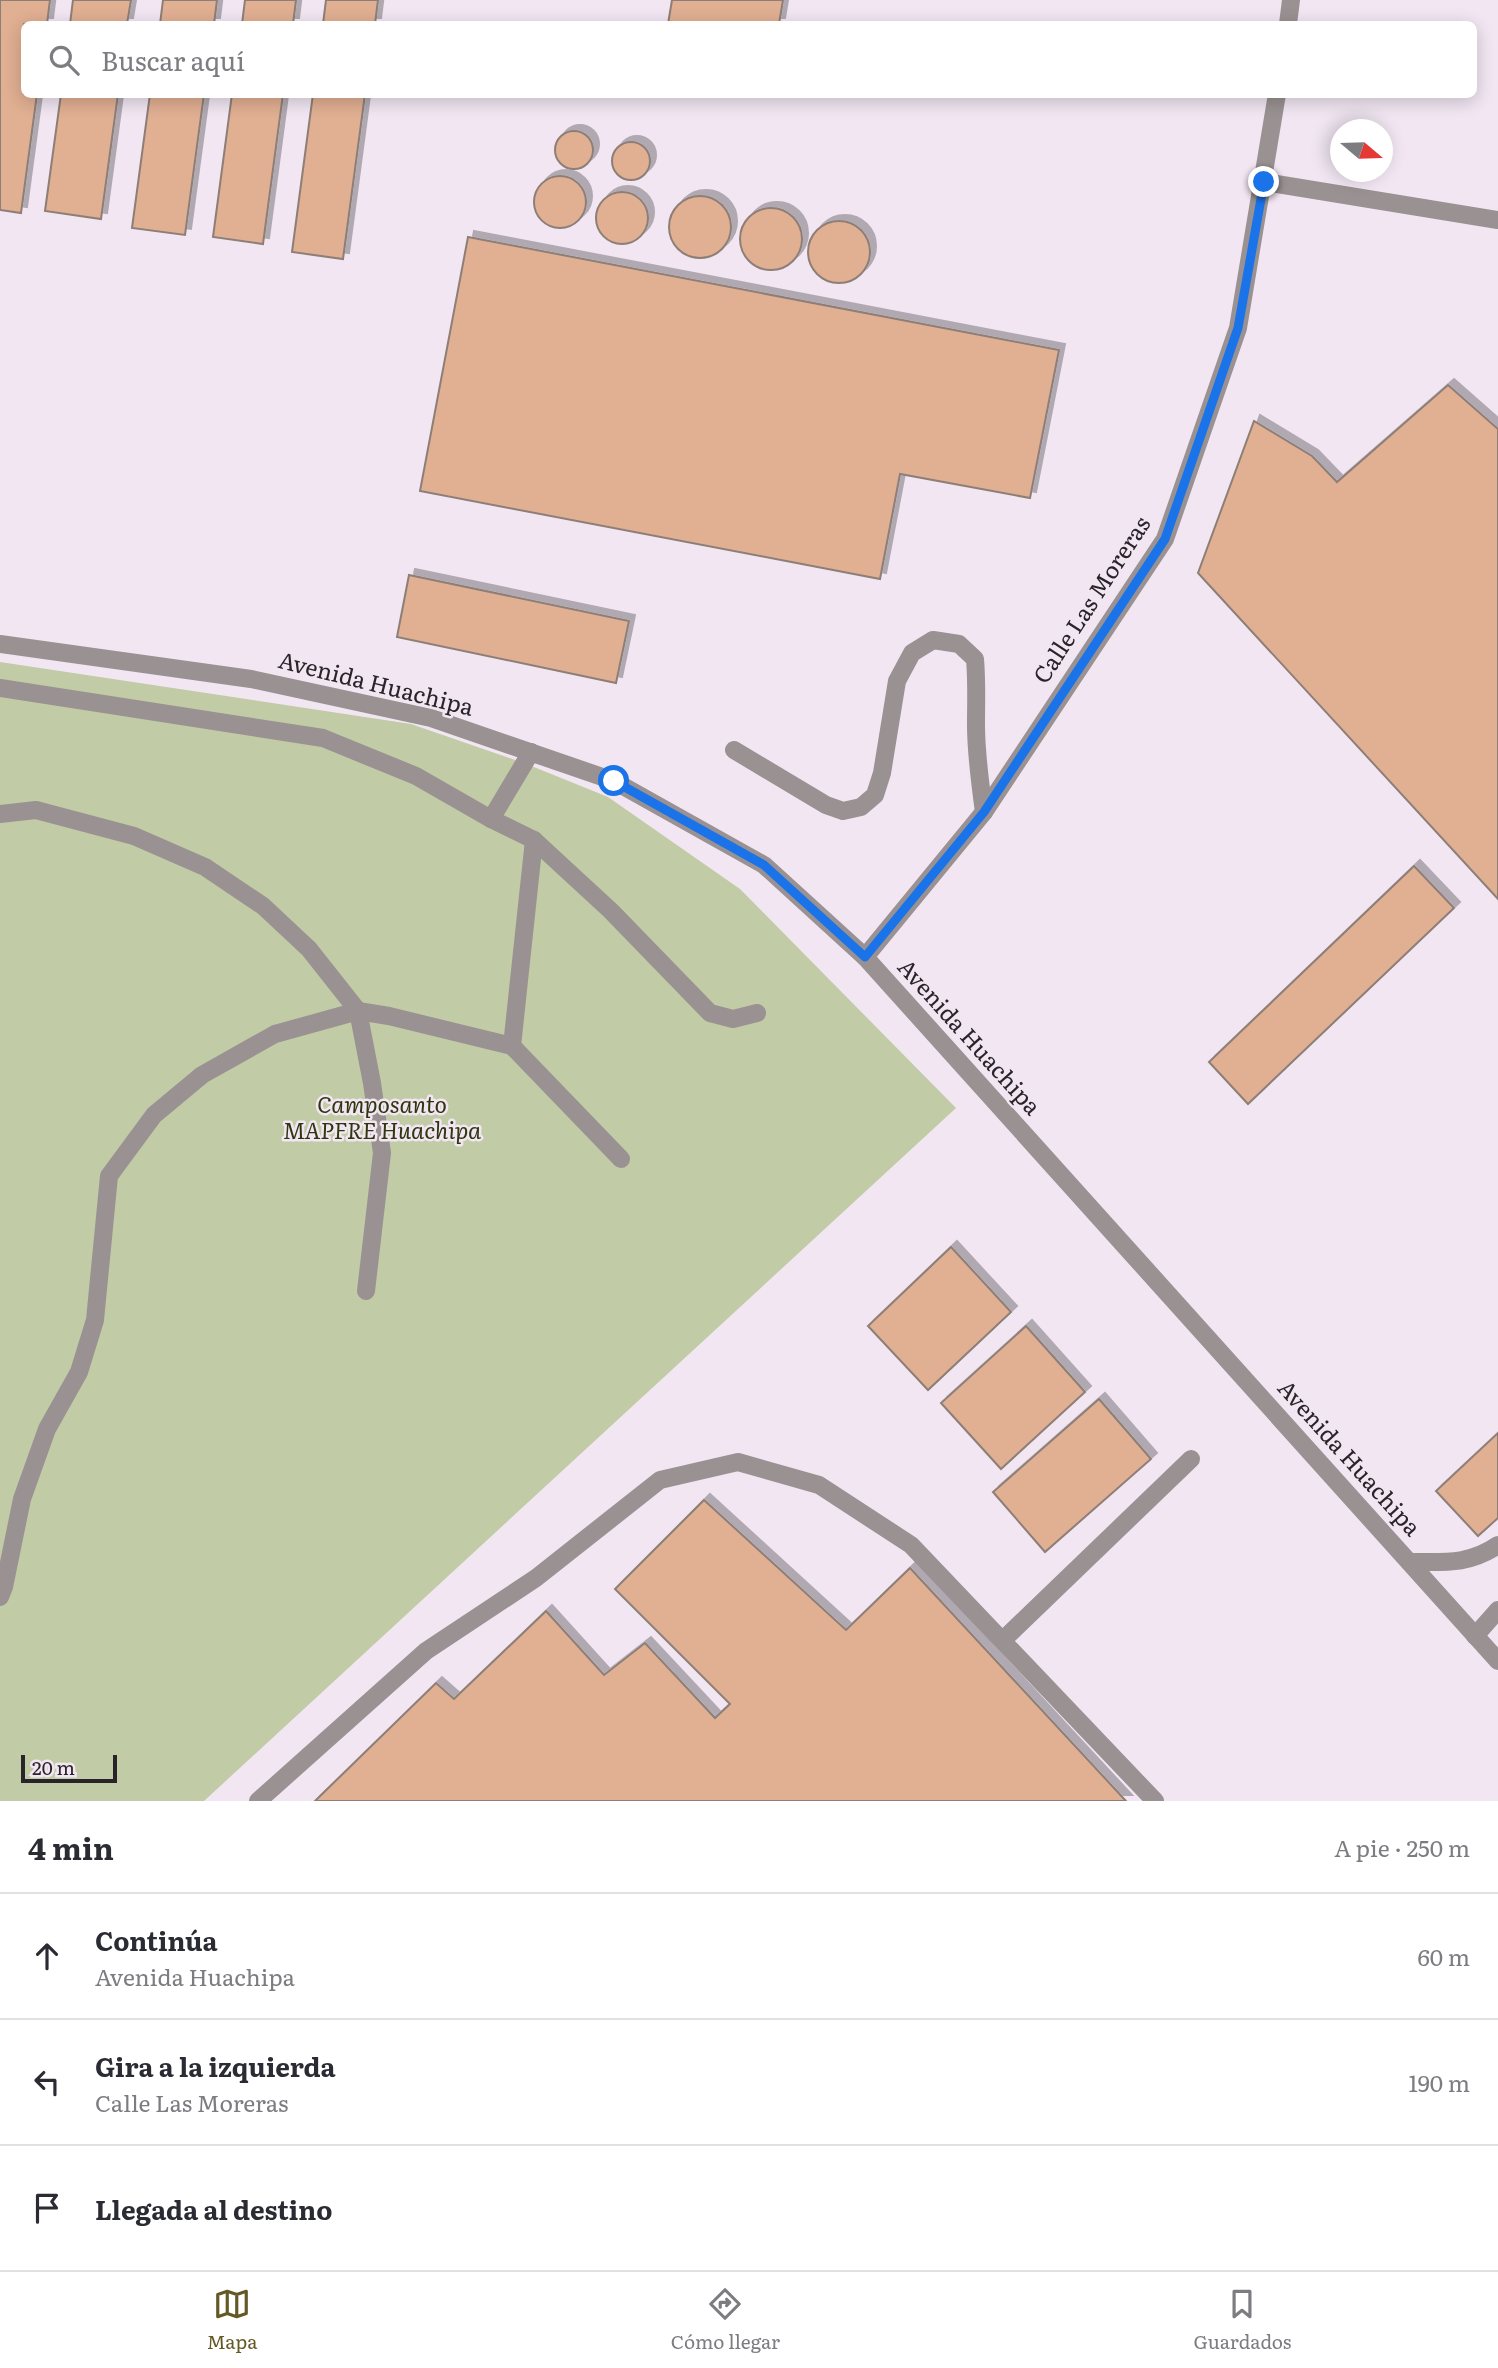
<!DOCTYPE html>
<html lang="es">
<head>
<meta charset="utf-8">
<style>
	:root { --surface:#fff; --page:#f2f2f3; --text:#2b2b33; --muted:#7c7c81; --line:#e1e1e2; --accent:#645825 }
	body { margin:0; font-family:Literata,serif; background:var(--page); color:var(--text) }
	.compass { position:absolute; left:1330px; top:119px; width:63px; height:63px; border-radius:50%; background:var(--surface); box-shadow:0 4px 18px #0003; rotate:109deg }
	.scale { position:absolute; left:21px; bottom:18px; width:96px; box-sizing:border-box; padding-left:7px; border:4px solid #292429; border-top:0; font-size:19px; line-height:24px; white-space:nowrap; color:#292429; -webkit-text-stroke:5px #f1e6f2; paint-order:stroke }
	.stop { position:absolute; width:21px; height:21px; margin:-16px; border:5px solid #1a73e8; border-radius:50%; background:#fff }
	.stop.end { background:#1a73e8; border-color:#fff; box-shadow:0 2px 7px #0008 }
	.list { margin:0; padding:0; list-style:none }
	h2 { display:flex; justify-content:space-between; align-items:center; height:91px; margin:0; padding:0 28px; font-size:30px }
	h2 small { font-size:23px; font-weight:400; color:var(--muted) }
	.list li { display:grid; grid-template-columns:46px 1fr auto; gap:21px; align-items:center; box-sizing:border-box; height:126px; padding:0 28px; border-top:2px solid var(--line) }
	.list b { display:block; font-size:26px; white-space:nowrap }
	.list p { margin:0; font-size:23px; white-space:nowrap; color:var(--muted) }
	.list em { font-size:23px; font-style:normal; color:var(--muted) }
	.icon { flex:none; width:38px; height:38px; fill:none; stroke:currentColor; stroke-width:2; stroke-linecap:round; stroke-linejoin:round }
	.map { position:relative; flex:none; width:1498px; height:1801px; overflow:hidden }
	.search { position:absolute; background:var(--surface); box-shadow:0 4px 18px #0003; left:21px; right:21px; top:21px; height:77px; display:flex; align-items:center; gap:18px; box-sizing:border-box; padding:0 24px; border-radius:10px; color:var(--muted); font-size:26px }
	.sheet { height:469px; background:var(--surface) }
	nav { display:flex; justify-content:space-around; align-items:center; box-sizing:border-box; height:98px; border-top:2px solid var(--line); background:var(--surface); font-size:19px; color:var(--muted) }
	nav a { display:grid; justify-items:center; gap:4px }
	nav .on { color:var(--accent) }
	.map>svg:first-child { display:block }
</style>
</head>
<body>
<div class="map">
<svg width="1498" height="1801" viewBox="0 0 1498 1801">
	<defs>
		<filter id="shadow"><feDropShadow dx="6" dy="-6" stdDeviation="0" flood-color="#0004"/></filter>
	</defs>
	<rect width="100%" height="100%" fill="#f1e6f2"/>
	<path fill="#c1cba5" d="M0,662l411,62 113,39 84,34 132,92 216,219 -752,693h-204z"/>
	<g fill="#e1af92" stroke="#8d7f77" stroke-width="2" filter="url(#shadow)">
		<path d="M0,0h50l-3,24h-23v70h13l-16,119 -21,-3z"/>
		<path d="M73,0h58l-4,24h-57z"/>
		<path d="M163,0h54l-3,24h-54z"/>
		<path d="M245,0h51l-3,24h-51z"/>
		<path d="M326,0h52l-3,24h-52z"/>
		<path d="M672,0h111l-4,24h-111z"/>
		<path d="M61,94h57l-17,125 -56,-8z"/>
		<path d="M150,94h54l-19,141 -53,-7z"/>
		<path d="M232,94h51l-20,150 -50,-7z"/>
		<path d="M313,94h52l-22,165 -51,-7z"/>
		<circle cx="574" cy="150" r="19"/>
		<circle cx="631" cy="161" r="19"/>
		<circle cx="560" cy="202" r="26"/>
		<circle cx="622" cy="218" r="26"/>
		<circle cx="700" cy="227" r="31"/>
		<circle cx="771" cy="239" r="31"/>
		<circle cx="839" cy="252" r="31"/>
		<path d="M468,237l591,113 -29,148 -130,-24 -20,105 -460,-88z"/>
		<path d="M1448,385l50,44v470l-300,-326 56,-152 58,35 25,26z"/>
		<path d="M409,575l220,46 -13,62 -219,-46z"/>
		<path d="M1414,866l40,42 -206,196 -39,-42z"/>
		<path d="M951,1247l60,65 -83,78 -60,-64z"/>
		<path d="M1026,1326l59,66 -84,77 -60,-66z"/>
		<path d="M1099,1399l52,60 -106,93 -52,-60z"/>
		<path d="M1498,1433v85l-20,18 -42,-45z"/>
		<path d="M704,1500l142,130 64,-62 216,233h-811l121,-118 18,16 92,-88 58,64 41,-32 70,75 15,-14 -115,-115z"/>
	</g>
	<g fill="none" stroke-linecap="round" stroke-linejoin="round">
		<g stroke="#999192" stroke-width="18">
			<path d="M1288,24l3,-24"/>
			<path d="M1264,182l234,38"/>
			<path d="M0,644l251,35 180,39 183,63 150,84 101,92 633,704"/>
			<path d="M0,688l323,50 93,38 75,43 43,21 77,71 99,102 23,6 24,-6"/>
			<path d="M734,750l92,55 17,6 18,-4 14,-12 7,-22 15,-92 15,-28 21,-13 26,4 16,15c2,23 1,44 1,66 0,29 4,58 8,87"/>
			<path d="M0,814l36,-4 98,26 71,31 58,39 46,43 49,62 14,72 10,70 -16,138"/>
			<path d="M491,819l40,-67"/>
			<path d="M865,957l119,-145 181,-273 73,-211 39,-234"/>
			<path d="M512,1046l109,113"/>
			<path d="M1410,1562c34,0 59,3 88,-17"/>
			<path d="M0,1597l4,-10 18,-88 25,-70 32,-57 16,-52 14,-144 45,-61 48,-40 73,-41 83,-23 31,5 123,30 22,-206"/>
			<path d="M1475,1636l23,-26"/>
			<path d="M1003,1640l188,-181"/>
			<path d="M258,1801l168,-150 110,-73 124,-98 78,-18 81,23 92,60 244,256"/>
		</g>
	</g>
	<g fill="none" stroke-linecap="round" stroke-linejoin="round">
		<path stroke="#1a73e8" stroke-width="9" d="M614,781l150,84 101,92 119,-145 181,-273 73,-211 26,-146"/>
	</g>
	<g text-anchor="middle" stroke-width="5" stroke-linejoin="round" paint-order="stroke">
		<g font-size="23" fill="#292429" stroke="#f1e6f2">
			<text transform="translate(1092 600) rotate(-57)" y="8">Calle Las Moreras</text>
			<text transform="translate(376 684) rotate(14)" y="8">Avenida Huachipa</text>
			<text transform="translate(969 1037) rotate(48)" y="8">Avenida Huachipa</text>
			<text transform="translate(1349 1458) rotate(48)" y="8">Avenida Huachipa</text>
		</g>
		<g font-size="23" font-style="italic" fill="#2f370f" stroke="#f1e6f2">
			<text x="382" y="1113">Camposanto<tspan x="382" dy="26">MAPFRE Huachipa</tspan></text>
		</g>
	</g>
</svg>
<svg class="compass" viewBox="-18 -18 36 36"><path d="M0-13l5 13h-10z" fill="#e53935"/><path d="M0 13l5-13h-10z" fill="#7c7c81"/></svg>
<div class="scale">20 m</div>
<div class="stop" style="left:614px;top:781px"></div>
<div class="stop end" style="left:1264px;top:182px"></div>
<div class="search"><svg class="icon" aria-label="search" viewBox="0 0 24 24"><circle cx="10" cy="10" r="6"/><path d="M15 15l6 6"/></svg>Buscar aquí</div>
</div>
<section class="sheet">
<h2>4 min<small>A pie · 250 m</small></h2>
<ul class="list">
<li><svg class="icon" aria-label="ahead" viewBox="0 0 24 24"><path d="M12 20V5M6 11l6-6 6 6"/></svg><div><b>Continúa</b><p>Avenida Huachipa</p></div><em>60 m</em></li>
<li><svg class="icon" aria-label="left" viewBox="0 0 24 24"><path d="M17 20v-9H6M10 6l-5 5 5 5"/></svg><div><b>Gira a la izquierda</b><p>Calle Las Moreras</p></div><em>190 m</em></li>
<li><svg class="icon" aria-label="arrive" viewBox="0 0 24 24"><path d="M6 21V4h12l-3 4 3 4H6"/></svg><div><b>Llegada al destino</b></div></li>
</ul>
</section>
<nav>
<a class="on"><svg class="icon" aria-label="map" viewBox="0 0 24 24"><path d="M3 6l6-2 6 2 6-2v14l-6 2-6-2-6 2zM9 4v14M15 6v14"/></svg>Mapa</a>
<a><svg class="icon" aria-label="directions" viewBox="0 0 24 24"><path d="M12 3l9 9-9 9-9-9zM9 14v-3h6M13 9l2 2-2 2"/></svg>Cómo llegar</a>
<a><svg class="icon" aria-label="saved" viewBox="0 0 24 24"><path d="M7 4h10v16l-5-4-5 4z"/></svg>Guardados</a>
</nav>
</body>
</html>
